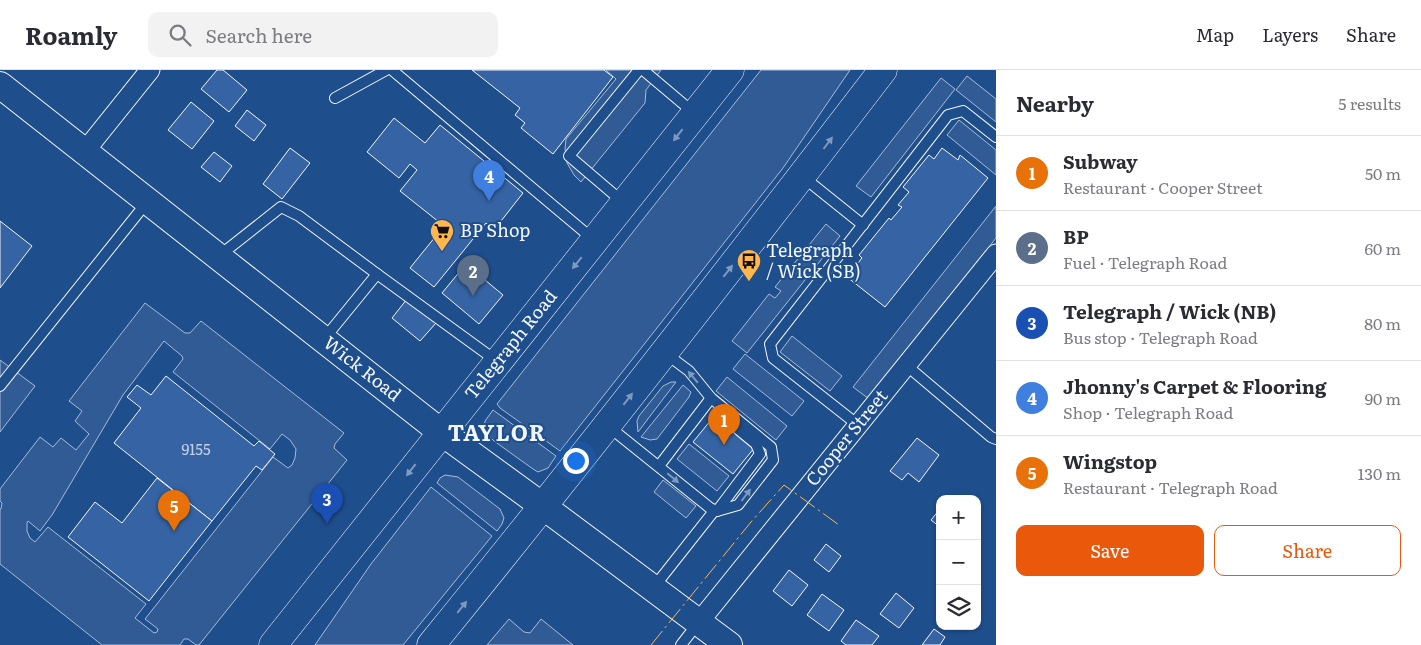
<!DOCTYPE html>
<html lang="en">
<head>
<meta charset="utf-8">
<style>
	:root { --surface:#fff; --page:#f2f2f3; --text:#2b2b33; --muted:#7c7c81; --line:#e1e1e2; --accent:#ea580c }
	body { margin:0; font-family:Literata,serif; background:var(--page); color:var(--text) }
	.controls { position:absolute; right:15px; bottom:15px; display:grid; overflow:hidden; border-radius:10px; box-shadow:0 1px 4px #0004 }
	.controls button { width:45px; height:45px; display:grid; place-items:center; padding:0; border:0; border-bottom:1px solid var(--line); background:var(--surface); color:var(--text); font:25px sans-serif }
	.you { position:absolute; left:575px; top:390px; width:18px; height:18px; margin:-12px; border:4px solid #fff; border-radius:50%; background:#1a73e8; box-shadow:0 0 0 8px #1a73e833 }
	.badge { display:grid; place-items:center; width:32px; height:32px; border-radius:50%; background:var(--accent); color:#fff; font-size:16px; font-weight:700 }
	.pin { position:absolute; translate:-50% -41px; filter:drop-shadow(0 1px 2px #0008) }
	.pin::after { content:''; position:absolute; top:26px; width:18px; height:15px; background:inherit; clip-path:polygon(0 0,100% 0,50% 100%) }
	.list { margin:0; padding:0; list-style:none }
	h2 { display:flex; justify-content:space-between; align-items:center; height:65px; margin:0; padding:0 20px; font-size:21px }
	h2 small { font-size:16px; font-weight:400; color:var(--muted) }
	.list li { display:grid; grid-template-columns:32px 1fr auto; gap:15px; align-items:center; box-sizing:border-box; height:75px; padding:0 20px; border-top:1px solid var(--line) }
	.list b { display:block; font-size:19px; white-space:nowrap }
	.list p { margin:0; font-size:16px; white-space:nowrap; color:var(--muted) }
	.list em { font-size:16px; font-style:normal; color:var(--muted) }
	.actions { display:flex; gap:10px; padding:15px 20px }
	.actions a { flex:1; padding:11px 0; border:1px solid var(--accent); border-radius:10px; text-align:center; font-size:18px; color:var(--accent) }
	.actions .main { background:var(--accent); color:#fff }
	.icon { flex:none; width:28px; height:28px; fill:none; stroke:currentColor; stroke-width:2; stroke-linecap:round; stroke-linejoin:round }
	.map { position:relative; flex:none; width:996px; height:575px; overflow:hidden }
	header { display:flex; align-items:center; gap:30px; box-sizing:border-box; height:70px; padding:0 25px; background:var(--surface); border-bottom:1px solid var(--line) }
	header strong { font-size:24px }
	nav { display:flex; gap:28px; margin-inline-start:auto; font-size:18px }
	.search { width:350px; height:45px; background:var(--page); display:flex; align-items:center; gap:12px; box-sizing:border-box; padding:0 18px; border-radius:10px; color:var(--muted); font-size:19px }
	main { display:flex }
	aside { flex:1; background:var(--surface) }
	.map>svg:first-child { display:block }
</style>
</head>
<body>
<header>
<strong>Roamly</strong>
<div class="search"><svg class="icon" aria-label="search" viewBox="0 0 24 24"><circle cx="10" cy="10" r="6"/><path d="M15 15l6 6"/></svg>Search here</div>
<nav><a>Map</a><a>Layers</a><a>Share</a></nav>
</header>
<main>
<div class="map">
<svg width="996" height="575" viewBox="0 0 996 575">
	<rect width="100%" height="100%" fill="#1f4e8c"/>
	<g fill="#305b95" stroke="#a8bbd7" fill-rule="evenodd">
		<path d="M606,0h55l-15,20 -1,13 -64,79 -7,-7 -7,-12 -2,-14 1,-10 50,-60z"/>
		<path d="M761,0h89l-67,98 -223,283 -60,-43 -3,-4z"/>
		<path d="M967,6l29,23v23l-40,-32z"/>
		<path d="M941,8l14,11 -84,108 -15,-11z"/>
		<path d="M959,50l37,30v25l-49,-40z"/>
		<path d="M996,136v32l-127,161 -16,-12z"/>
		<path d="M826,154l14,12 -93,117 -15,-12 37,-47 6,4 6,-7 -6,-4z"/>
		<path d="M145,233l40,30h5l11,-12 143,112 -9,11 -1,4 13,12 -148,185h-3l-8,-6h-4l-4,6h-78l-102,-81v-55h1l1,-6 -2,-2v-12l40,-52 13,10 8,-9 15,12 13,-16 -14,-13 7,-10 -13,-10zM164,271l18,15 1,3 -10,13 97,77 12,-15 8,6 6,9 -1,9 -3,7 -4,3 -15,-11 -128,162 13,10 -1,3 -3,1 -19,-15 11,-14 -98,-77 -13,15 -5,-4 -3,-7v-8l1,-2 12,10 12,-16 71,-120z"/>
		<path d="M792,266l50,40 -12,15 -50,-39z"/>
		<path d="M745,284l59,47 -12,15 -59,-47z"/>
		<path d="M0,290l35,26 -35,46z"/>
		<path d="M727,307l60,49 -11,14 -60,-49z"/>
		<path d="M671,312h5l-38,50 -1,-11 2,-5 24,-30z"/>
		<path d="M683,315l8,7 -2,5 -32,42 -7,1 -9,-3z"/>
		<path d="M493,340l63,46 -8,12 -10,4 -5,-3 -39,-28 -10,-10 1,-10z"/>
		<path d="M689,374l40,32 -12,15 -40,-32z"/>
		<path d="M445,405l13,2 42,32 4,9 -2,6 -5,7 -60,-48 3,-5z"/>
		<path d="M663,410l33,26 -10,12 -32,-26z"/>
		<path d="M431,417l61,49 -89,109h-88l56,-81z"/>
		<path d="M509,549l15,13 6,1 11,-14 32,26h-86z"/>
	</g>
	<g fill="#3563a3" stroke="#f2f6ff">
		<path d="M217,0h6l24,20 -18,22 -28,-23z"/>
		<path d="M472,0h132l9,7 -60,77 -32,-26 4,-5 -10,-8 5,-7z"/>
		<path d="M191,32l23,19 -22,28 -24,-19z"/>
		<path d="M247,40l19,15 -12,16 -19,-15z"/>
		<path d="M394,48l31,25 15,-18 83,68 -29,37 -8,-7 -52,64 -24,-19 34,-42 -44,-35 17,-21 -7,-6 -11,14 -32,-26z"/>
		<path d="M290,78l20,15 -28,36 -19,-15z"/>
		<path d="M942,78l16,12 2,-5 28,23 -103,129 -38,-30 15,-19 -3,-3 30,-37 2,2 11,-13 -4,-2 11,-13 -6,-5 26,-32 5,4z"/>
		<path d="M214,82l18,14 -12,16 -19,-15z"/>
		<path d="M0,151l32,25 -32,42z"/>
		<path d="M466,194l37,31 -24,29 -37,-31z"/>
		<path d="M407,229l29,24 -16,18 -28,-23z"/>
		<path d="M166,306l88,70 5,-5 16,13 -13,16 -6,-4 -44,55 -98,-78 27,-35 -14,-11 10,-12 14,10z"/>
		<path d="M715,345l40,32 -22,27 -40,-32z"/>
		<path d="M917,368l22,17 -20,27 -11,-9 -6,7 -12,-9z"/>
		<path d="M157,408l55,43 -63,80 -81,-64 27,-35 27,21z"/>
		<path d="M940,439v18l-9,-7z"/>
		<path d="M826,474l15,12 -12,16 -15,-12z"/>
		<path d="M789,500l19,15 -16,21 -19,-15z"/>
		<path d="M896,523l18,15 -15,20 -19,-14z"/>
		<path d="M822,524l22,16 -15,21 -22,-16z"/>
		<path d="M856,550l23,16 -7,9h-26l-5,-4z"/>
		<path d="M934,559l11,8 -5,8h-18z"/>
	</g>
	<g fill="none" stroke-linecap="round" stroke-linejoin="round">
		<g stroke="#f2f6ff" stroke-width="12">
			<g id="lane">
				<path d="M392,0l202,170"/>
				<path d="M643,0l51,43"/>
				<path d="M335,28l51,-28"/>
				<path d="M802,106l61,49"/>
				<path d="M624,133l-55,-47 70,-86"/>
				<path d="M219,186l62,-49 18,9 78,58 121,88"/>
				<path d="M324,269l53,-65"/>
				<path d="M906,295l85,72 5,2"/>
				<path d="M0,316l147,-184"/>
				<path d="M858,355l-85,-67 -3,-14 178,-229 15,-4 33,26"/>
				<path d="M608,356l102,82 7,3 21,-6 35,-45 -2,-13 -60,-49 -22,-27 -24,-18"/>
				<path d="M659,396l52,-68"/>
				<path d="M717,441l43,-57 -4,-10 -17,-14"/>
				<path d="M654,517l60,-76"/>
				<path d="M681,575l17,-22"/>
			</g>
		</g>
		<g stroke="#f2f6ff" stroke-width="21">
			<g id="street">
				<path d="M85,81l65,-81"/>
				<path d="M699,552l297,-368"/>
			</g>
		</g>
		<g stroke="#f2f6ff" stroke-width="28">
			<path id="secondary" d="M0,15l441,347 103,75 185,138"/>
		</g>
		<g stroke="#f2f6ff" stroke-width="29">
			<g id="primary">
				<path d="M273,575l457,-575"/>
				<path d="M431,575c154,-189 304,-382 452,-575"/>
			</g>
		</g>
		<use href="#lane" stroke="#1f4e8c" stroke-width="10"/>
		<use href="#street" stroke="#1f4e8c" stroke-width="19"/>
		<use href="#secondary" stroke="#1f4e8c" stroke-width="26"/>
		<use href="#primary" stroke="#1f4e8c" stroke-width="28"/>
		<path stroke="#ffb74d" stroke-width="1" stroke-dasharray="18 4 2.5 4" stroke-linecap="butt" d="M651,575l100,-123 33,-37 55,40"/>
	</g>
	<defs><path id="oneway-solid" d="M-6-.8H1V-3.2L6.5 0L1 3.2V.8H-6Z" transform="scale(1.25)"/></defs>
	<g fill="#7e9ac0">
		<use href="#oneway-solid" transform="translate(678 65) rotate(128)"/>
		<use href="#oneway-solid" transform="translate(828 73) rotate(-53)"/>
		<use href="#oneway-solid" transform="translate(577 193) rotate(129)"/>
		<use href="#oneway-solid" transform="translate(728 201) rotate(-52)"/>
		<use href="#oneway-solid" transform="translate(693 307) rotate(-130)"/>
		<use href="#oneway-solid" transform="translate(628 329) rotate(-52)"/>
		<use href="#oneway-solid" transform="translate(411 400) rotate(128)"/>
		<use href="#oneway-solid" transform="translate(673 408) rotate(40)"/>
		<use href="#oneway-solid" transform="translate(746 425) rotate(-53)"/>
		<use href="#oneway-solid" transform="translate(462 537) rotate(-51)"/>
	</g>
	<defs>
		<g id="supermarket-pin" transform="scale(1.25)"><path d="M0 17L-7.5 6A9.5 9.5 0 1 1 7.5 6Z" fill="#ffb74d" stroke="#1f4e8c"/><path d="M-6-5.5h2.5l.6 2H6L4.5 2H-2.5L-4.4-4H-6ZM-1.5 3.2a1.3 1.3 0 1 0 .1 0ZM3 3.2a1.3 1.3 0 1 0 .1 0Z" fill="#111"/></g>
		<g id="bus-pin" transform="scale(1.25)"><path d="M0 17L-7.5 6A9.5 9.5 0 1 1 7.5 6Z" fill="#ffb74d" stroke="#1f4e8c"/><path d="M-5-6H5V4H4V6H2V4H-2V6H-4V4H-5ZM-3.5-4V0h7V-4ZM-3.5 1.2v1.5H-2V1.2ZM2 1.2v1.5H3.5V1.2Z" fill="#111"/></g>
	</defs>
	<g fill-rule="evenodd">
		<use href="#supermarket-pin" x="442" y="161"/>
		<use href="#bus-pin" x="749" y="191"/>
	</g>
	<g text-anchor="middle" stroke-width="4" stroke-linejoin="round" paint-order="stroke">
		<g font-size="15" fill="#c3d1e8">
			<text x="196" y="385">9155</text>
		</g>
		<g font-size="18" fill="#f2f6ff" stroke="#1f4e8c" text-anchor="start">
			<text x="460" y="167">BP Shop</text>
			<text x="766" y="187">Telegraph<tspan x="766" dy="21">/ Wick (SB)</tspan></text>
		</g>
		<g font-size="18" fill="#f2f6ff" stroke="#1f4e8c">
			<text transform="translate(511 275) rotate(-51)" y="6">Telegraph Road</text>
			<text transform="translate(362 299) rotate(38)" y="6">Wick Road</text>
			<text transform="translate(847 368) rotate(-51)" y="6">Cooper Street</text>
		</g>
		<g font-size="22" font-weight="bold" letter-spacing="1" fill="#f2f6ff" stroke="#1f4e8c">
			<text x="497" y="371">TAYLOR</text>
		</g>
	</g>
</svg>
<div class="controls">
<button>+</button>
<button>−</button>
<button><svg class="icon" aria-label="layers" viewBox="0 0 24 24"><path d="M12 4l9 5-9 5-9-5zM3 14l9 5 9-5"/></svg></button>
</div>
<div class="you"></div>
<div class="pin badge" style="left:724px;top:375px;background:#e8710a">1</div>
<div class="pin badge" style="left:473px;top:226px;background:#5c6f8a">2</div>
<div class="pin badge" style="left:327px;top:454px;background:#1a4fb4">3</div>
<div class="pin badge" style="left:489px;top:131px;background:#3f7fe0">4</div>
<div class="pin badge" style="left:174px;top:461px;background:#e8710a">5</div>
</div>
<aside>
<h2>Nearby<small>5 results</small></h2>
<ul class="list">
<li><span class="badge" style="background:#e8710a">1</span><div><b>Subway</b><p>Restaurant · Cooper Street</p></div><em>50 m</em></li>
<li><span class="badge" style="background:#5c6f8a">2</span><div><b>BP</b><p>Fuel · Telegraph Road</p></div><em>60 m</em></li>
<li><span class="badge" style="background:#1a4fb4">3</span><div><b>Telegraph / Wick (NB)</b><p>Bus stop · Telegraph Road</p></div><em>80 m</em></li>
<li><span class="badge" style="background:#3f7fe0">4</span><div><b>Jhonny's Carpet &amp; Flooring</b><p>Shop · Telegraph Road</p></div><em>90 m</em></li>
<li><span class="badge" style="background:#e8710a">5</span><div><b>Wingstop</b><p>Restaurant · Telegraph Road</p></div><em>130 m</em></li>
</ul>
<div class="actions"><a class="main">Save</a><a>Share</a></div>
</aside>
</main>
</body>
</html>
